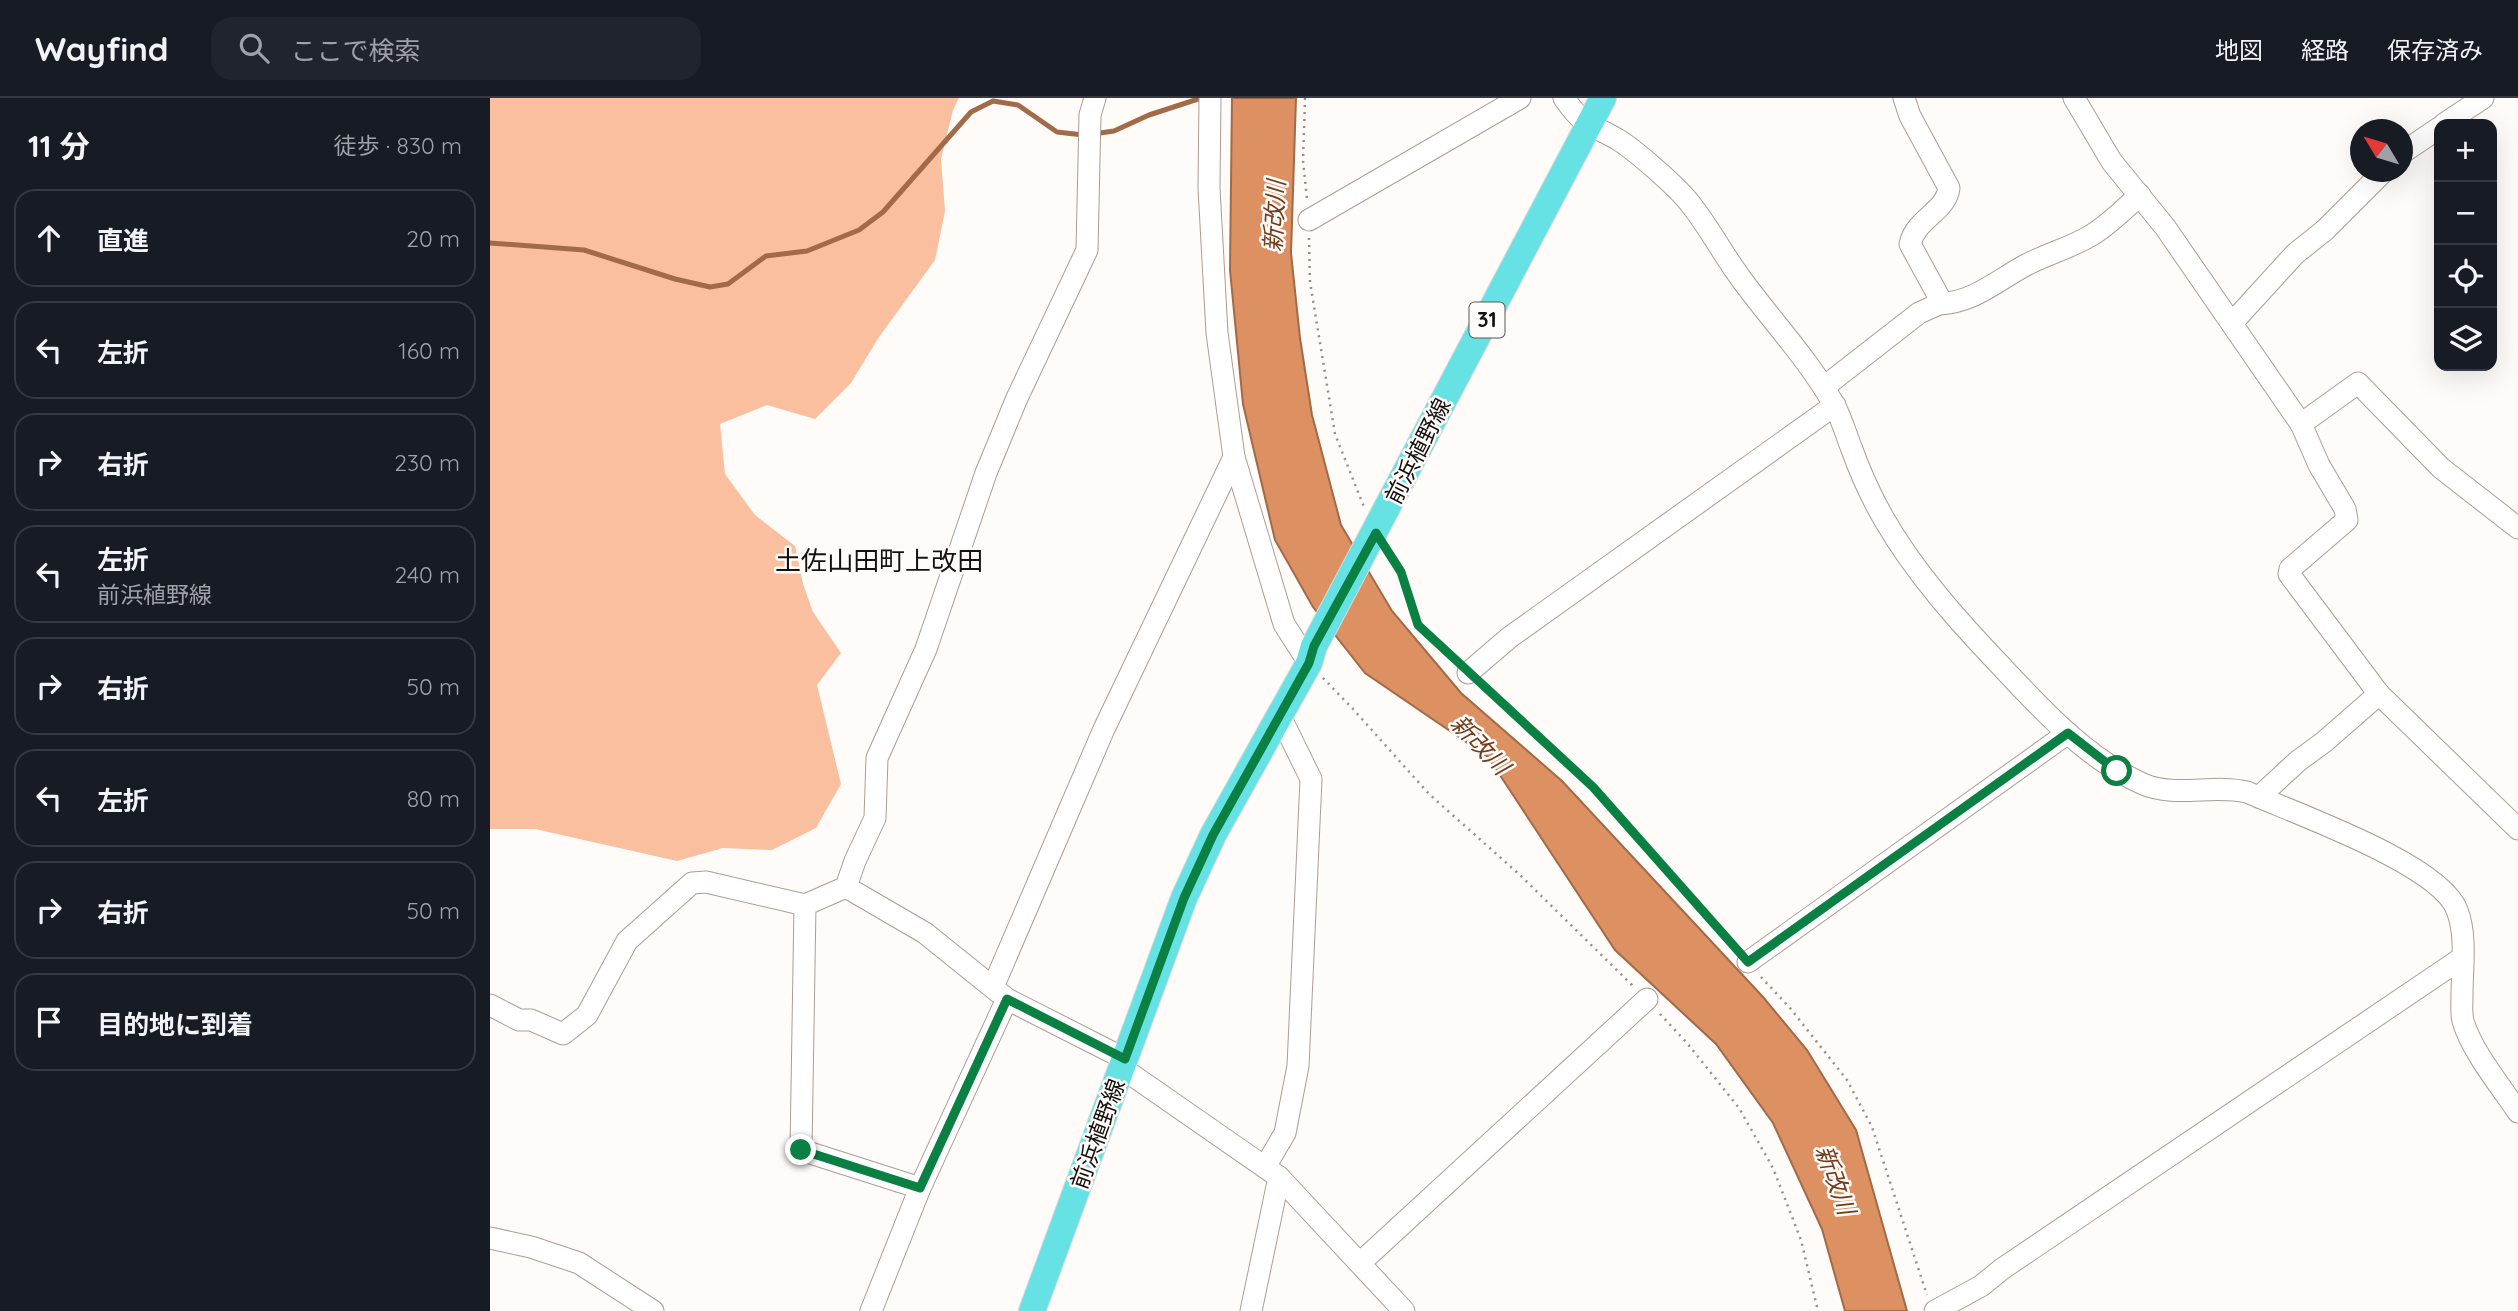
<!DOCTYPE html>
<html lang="ja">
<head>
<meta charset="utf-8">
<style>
	:root { --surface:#171b24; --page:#20242c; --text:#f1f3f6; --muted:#9ea1a6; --line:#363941 }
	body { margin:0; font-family:Quicksand,"Noto Sans JP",sans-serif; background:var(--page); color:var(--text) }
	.controls { position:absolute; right:21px; top:21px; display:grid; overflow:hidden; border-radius:14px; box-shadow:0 7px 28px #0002 }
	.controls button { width:63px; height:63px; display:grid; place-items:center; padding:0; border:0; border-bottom:2px solid var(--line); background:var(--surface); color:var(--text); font:35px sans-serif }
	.compass { position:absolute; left:1860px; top:21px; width:63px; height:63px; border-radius:50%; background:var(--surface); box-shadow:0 7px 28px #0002; rotate:308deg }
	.stop { position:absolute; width:21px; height:21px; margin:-16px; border:5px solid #0b8043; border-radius:50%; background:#fff }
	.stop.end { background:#0b8043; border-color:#fff; box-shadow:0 2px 7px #0008 }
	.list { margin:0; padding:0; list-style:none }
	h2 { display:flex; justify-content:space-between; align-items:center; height:91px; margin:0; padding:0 28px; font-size:30px }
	h2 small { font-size:23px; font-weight:400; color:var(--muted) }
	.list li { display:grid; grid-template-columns:46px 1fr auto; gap:21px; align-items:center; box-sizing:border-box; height:98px; margin:0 14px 14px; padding:0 14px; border:2px solid var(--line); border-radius:21px }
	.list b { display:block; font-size:26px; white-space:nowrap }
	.list p { margin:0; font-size:23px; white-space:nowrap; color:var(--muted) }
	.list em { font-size:23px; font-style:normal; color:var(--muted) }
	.icon { flex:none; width:38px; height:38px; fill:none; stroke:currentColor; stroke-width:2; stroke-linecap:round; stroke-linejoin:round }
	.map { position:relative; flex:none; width:2028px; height:1213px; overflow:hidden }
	header { display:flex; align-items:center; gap:42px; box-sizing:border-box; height:98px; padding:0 35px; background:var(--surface); border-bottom:2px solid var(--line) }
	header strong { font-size:33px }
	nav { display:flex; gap:38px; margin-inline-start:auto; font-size:24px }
	.search { width:490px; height:63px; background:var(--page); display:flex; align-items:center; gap:18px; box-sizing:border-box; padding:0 24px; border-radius:21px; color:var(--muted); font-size:26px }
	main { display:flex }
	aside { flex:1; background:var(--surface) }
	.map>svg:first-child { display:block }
</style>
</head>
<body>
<header>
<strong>Wayfind</strong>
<div class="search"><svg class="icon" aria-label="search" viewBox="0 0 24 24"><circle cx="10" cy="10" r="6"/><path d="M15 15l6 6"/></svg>ここで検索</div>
<nav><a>地図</a><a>経路</a><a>保存済み</a></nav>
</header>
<main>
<aside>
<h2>11 分<small>徒歩 · 830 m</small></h2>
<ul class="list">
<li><svg class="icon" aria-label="ahead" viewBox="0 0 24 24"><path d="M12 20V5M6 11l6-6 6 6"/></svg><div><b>直進</b></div><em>20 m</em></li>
<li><svg class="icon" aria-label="left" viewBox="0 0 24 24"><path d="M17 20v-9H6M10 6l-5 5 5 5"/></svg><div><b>左折</b></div><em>160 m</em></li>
<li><svg class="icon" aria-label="right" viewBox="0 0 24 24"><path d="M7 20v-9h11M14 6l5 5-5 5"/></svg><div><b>右折</b></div><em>230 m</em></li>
<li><svg class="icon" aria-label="left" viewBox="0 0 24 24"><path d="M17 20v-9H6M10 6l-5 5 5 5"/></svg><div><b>左折</b><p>前浜植野線</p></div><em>240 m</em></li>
<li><svg class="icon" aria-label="right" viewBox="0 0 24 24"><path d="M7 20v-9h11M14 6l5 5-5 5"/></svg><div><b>右折</b></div><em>50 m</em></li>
<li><svg class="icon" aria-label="left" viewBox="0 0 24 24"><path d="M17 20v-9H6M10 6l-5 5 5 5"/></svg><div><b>左折</b></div><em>80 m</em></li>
<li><svg class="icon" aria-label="right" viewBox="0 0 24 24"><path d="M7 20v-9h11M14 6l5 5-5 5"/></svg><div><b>右折</b></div><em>50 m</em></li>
<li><svg class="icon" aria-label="arrive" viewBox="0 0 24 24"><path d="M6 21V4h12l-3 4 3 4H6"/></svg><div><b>目的地に到着</b></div></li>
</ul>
</aside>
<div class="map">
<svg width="2028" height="1213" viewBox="0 0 2028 1213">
	<rect width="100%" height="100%" fill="#fefbf9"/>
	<path fill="#fabf9e" d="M0,0h469l-6,12 -12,49 4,52 -10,49 -56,77 -28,46 -36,36 -48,-14 -47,19 5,50 30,41 40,31 8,38 10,28 28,41 -24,32 24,99 -25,44 -44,22 -49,-2 -46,13 -142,-32h-45z"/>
	<path fill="#dd9061" stroke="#a16a48" stroke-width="2" d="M742,0h64l-5,155 9,85 12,77 29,110 51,86 69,82 101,88 201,216 44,53 49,80 51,181h-62l-23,-82 -49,-106 -57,-79 -101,-94 -127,-193 -123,-84 -52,-66 -38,-67 -32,-136 -13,-134z"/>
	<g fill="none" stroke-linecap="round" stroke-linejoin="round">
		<g stroke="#a16a48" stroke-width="5">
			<path d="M603,36l21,-3 35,-16 52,-17"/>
			<path d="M0,145l94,7 91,29 35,8 18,-3 38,-28 41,-5 52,-21 24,-18 88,-100 22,-11 25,4 39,27 26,3"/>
		</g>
		<g stroke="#ab9d95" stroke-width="23">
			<g id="minor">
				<path d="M720,0l-1,90 8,145 17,124 50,167 25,39"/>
				<path d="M1074,0c20,29 25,25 53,41 18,11 62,49 75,67 18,23 32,50 50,74 30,41 66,79 91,123 8,13 12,29 18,44 9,25 19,48 33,72 31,54 75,103 118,148 41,44 85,92 141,117 32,14 70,0 104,8 47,21 193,72 210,118 10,26 5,58 5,85 0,8 -1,18 1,26 8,29 39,67 55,91"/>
				<path d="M1584,0l38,64 53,65 136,197 57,-41 83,85 77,60"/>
				<path d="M1954,26l39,-26"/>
				<path d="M1912,55l37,-25"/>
				<path d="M819,122l211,-122"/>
				<path d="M1449,206c36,-2 57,-23 87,-39 21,-11 44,-17 64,-29 18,-10 34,-27 50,-41"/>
				<path d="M1742,225l63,-69 30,-24 58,-58"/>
				<path d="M1334,289l95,-74 20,-9 1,-5 -30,-55c6,-26 36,-32 39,-56l-39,-72 -6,-18"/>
				<path d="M1811,326l18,41 26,44 2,11 -57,49 -1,5 90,120"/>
				<path d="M978,575l42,-36 325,-232"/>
				<path d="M1769,699l39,-36 26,-19 55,-48 139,135"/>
				<path d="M356,789l79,46 82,66 118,60"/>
				<path d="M1258,864l320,-229"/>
				<path d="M503,889l111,-258 130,-272"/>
				<path d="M0,907l29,15h12l32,14 24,-19 40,-74 65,-58 14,-1 99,23"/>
				<path d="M632,970l157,109 125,134"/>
				<path d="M775,1069l20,-34 13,-67 13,-287 -32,-65"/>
				<path d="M430,1090l-119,-38 4,-245 41,-18 9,-26 20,-43 2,-60 49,-109 60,-176 31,-75 70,-148 3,-135 5,-17"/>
				<path d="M0,1140l41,9 48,16 74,48"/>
				<path d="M870,1165l287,-264"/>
				<path d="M381,1213l49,-123 87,-189"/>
				<path d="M761,1213l28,-134"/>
				<path d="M1445,1213l46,-25 21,-17 460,-311"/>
			</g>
		</g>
		<g stroke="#dad9d8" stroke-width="28">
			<path id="major" d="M542,1213l152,-413 29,-63 96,-172 5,-17 289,-548"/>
		</g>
		<g stroke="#928e8b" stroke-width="2.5" stroke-dasharray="2 5" stroke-linecap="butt">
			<path d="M815,0l-2,63 4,38"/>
			<path d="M819,140l1,44 25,152 29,73"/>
			<path d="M899,455l12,19 17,53 37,35"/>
			<path d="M833,580l30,31 76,85 91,81 113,111"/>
			<path d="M993,588l110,101 143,161"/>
			<path d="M1271,879l29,31 57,72 25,47 55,168"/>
			<path d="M1170,916l27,29 52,65 34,60 28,72 17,71"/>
		</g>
		<use href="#minor" stroke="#fff" stroke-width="21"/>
		<use href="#major" stroke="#66e2e5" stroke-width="26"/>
	</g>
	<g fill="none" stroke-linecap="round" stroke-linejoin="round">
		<path stroke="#0b8043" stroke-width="9" d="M311,1052l119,38 87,-189 118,60 59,-161 29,-63 96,-172 5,-17 62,-113 25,39 17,53 175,162 155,175 320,-229 49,38"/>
	</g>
	<g text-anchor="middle" stroke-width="5" stroke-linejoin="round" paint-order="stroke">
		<rect fill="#fefbf9" stroke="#5c5754" stroke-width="2" x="979.5" y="204.5" width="35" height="35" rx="5"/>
		<g font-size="21" font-weight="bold" fill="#16110e">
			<text x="997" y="229">31</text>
		</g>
		<g font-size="23" fill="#16110e" stroke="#fefbf9">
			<text transform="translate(928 353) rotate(-63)" y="8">前浜植野線</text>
			<text transform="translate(608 1036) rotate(-70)" y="8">前浜植野線</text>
		</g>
		<g font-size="24" font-style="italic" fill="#723e1d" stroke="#fefbf9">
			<text transform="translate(785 118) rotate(-87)" y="8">新改川</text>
			<text transform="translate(990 647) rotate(46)" y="8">新改川</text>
			<text transform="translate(1345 1082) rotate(70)" y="8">新改川</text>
		</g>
		<g font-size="26" fill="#16110e" stroke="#fefbf9">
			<text x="389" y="472">土佐山田町上改田</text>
		</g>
	</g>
</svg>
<div class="controls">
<button>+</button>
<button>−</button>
<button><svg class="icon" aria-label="locate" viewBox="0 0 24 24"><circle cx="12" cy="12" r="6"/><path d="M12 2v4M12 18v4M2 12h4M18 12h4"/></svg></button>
<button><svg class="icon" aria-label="layers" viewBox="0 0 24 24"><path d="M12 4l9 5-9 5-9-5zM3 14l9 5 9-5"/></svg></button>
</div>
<svg class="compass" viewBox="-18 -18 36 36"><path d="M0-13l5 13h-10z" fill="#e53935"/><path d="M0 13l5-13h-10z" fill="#9ea1a6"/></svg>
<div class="stop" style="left:1627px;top:673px"></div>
<div class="stop end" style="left:311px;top:1052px"></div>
</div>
</main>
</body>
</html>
